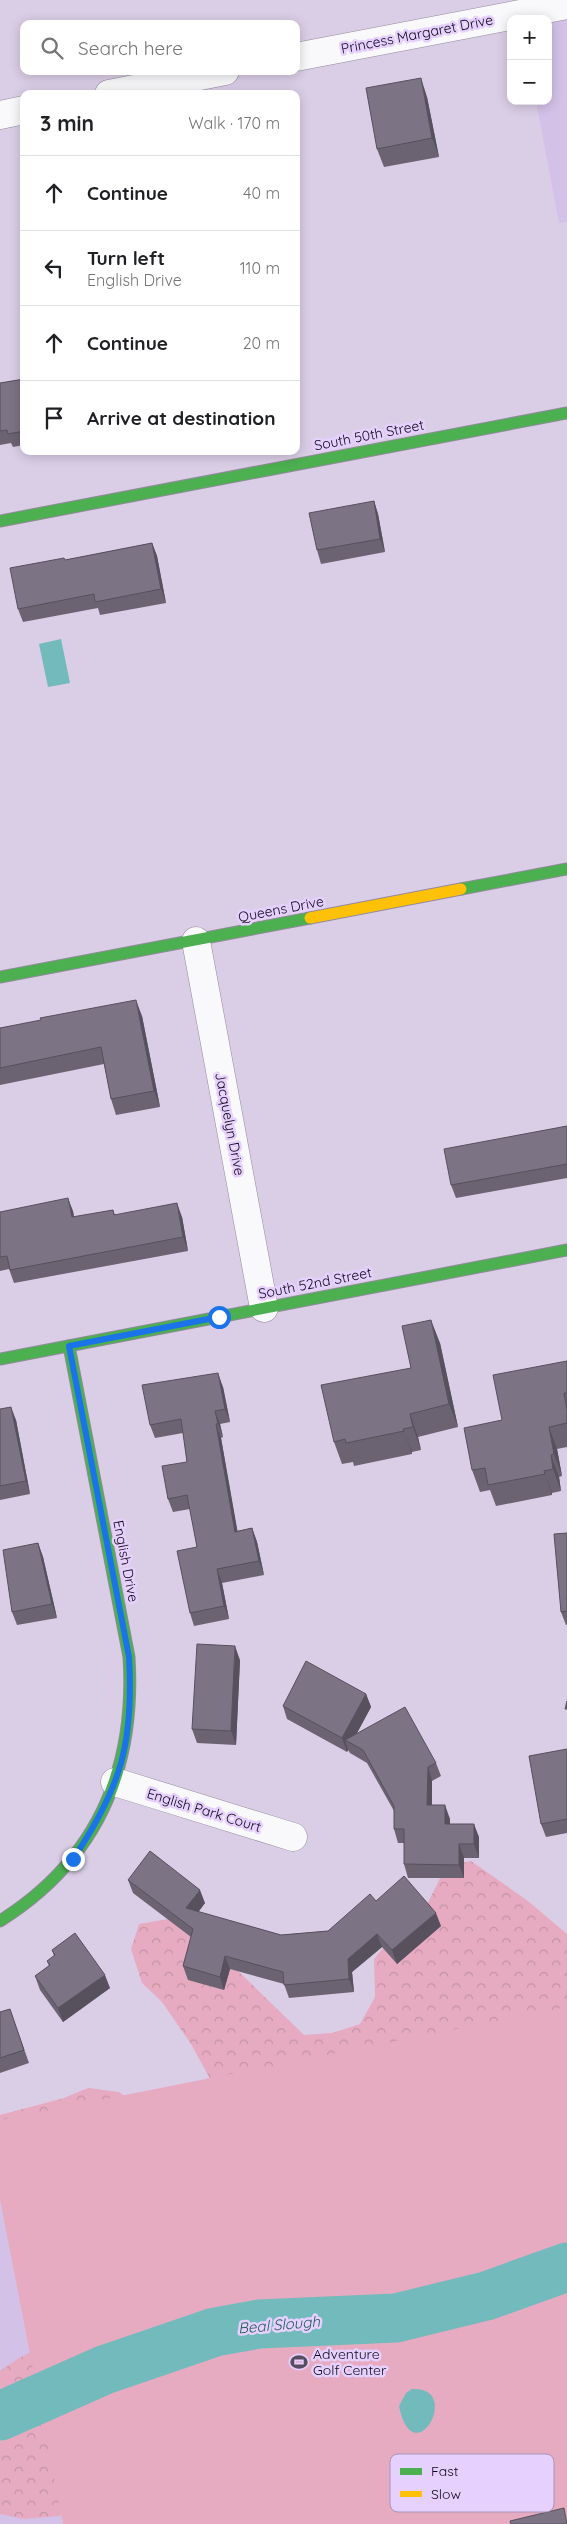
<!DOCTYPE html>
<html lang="en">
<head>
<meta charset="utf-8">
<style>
	:root { --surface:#fff; --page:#f6f6f6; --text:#202124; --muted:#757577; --line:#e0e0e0 }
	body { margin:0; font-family:Quicksand,sans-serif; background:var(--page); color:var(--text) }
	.controls { position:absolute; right:15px; top:15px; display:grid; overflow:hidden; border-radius:10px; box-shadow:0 2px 12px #0003 }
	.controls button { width:45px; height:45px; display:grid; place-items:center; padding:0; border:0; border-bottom:1px solid var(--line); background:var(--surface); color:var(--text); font:25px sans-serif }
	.stop { position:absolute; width:15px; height:15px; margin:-11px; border:4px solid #1a73e8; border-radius:50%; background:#fff }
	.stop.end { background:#1a73e8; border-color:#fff; box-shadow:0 1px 5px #0008 }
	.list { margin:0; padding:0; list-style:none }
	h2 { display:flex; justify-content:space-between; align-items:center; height:65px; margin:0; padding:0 20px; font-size:21px }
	h2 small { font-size:16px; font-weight:400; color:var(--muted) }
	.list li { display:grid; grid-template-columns:32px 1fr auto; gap:15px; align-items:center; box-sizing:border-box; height:75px; padding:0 20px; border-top:1px solid var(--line) }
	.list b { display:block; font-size:19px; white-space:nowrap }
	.list p { margin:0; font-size:16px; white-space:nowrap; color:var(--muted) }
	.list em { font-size:16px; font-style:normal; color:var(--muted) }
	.icon { flex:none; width:28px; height:28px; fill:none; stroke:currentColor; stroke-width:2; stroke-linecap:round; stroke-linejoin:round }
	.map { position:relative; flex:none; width:567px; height:2524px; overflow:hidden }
	.search { position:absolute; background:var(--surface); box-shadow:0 2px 12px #0003; left:20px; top:20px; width:280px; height:55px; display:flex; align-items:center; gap:12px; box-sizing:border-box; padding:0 18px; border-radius:10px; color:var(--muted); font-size:19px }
	.panel { position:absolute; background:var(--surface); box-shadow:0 2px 12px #0003; left:20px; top:90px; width:280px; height:365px; border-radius:10px }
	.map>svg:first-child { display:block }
</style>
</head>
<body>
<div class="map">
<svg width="567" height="2524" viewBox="0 0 567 2524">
	<defs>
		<pattern id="forest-crowns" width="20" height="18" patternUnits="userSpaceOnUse" patternTransform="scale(1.25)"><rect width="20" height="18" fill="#e6abc1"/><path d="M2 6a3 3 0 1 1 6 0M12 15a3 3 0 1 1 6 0" fill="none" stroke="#c492a5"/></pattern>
	</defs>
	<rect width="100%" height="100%" fill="#dacee6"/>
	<g fill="#d4c1e8">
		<path d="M567,5v217l-8,1 -23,-122h12v-82z"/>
		<path d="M0,2200l63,324h-63z"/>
	</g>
	<path fill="url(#forest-crowns)" d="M471,1861l57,40 39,33v368l-483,200 -25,14 -35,3 -24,-5v-143l19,-13 31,-15 -16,-112 -34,-30v-86l64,-17 24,-10 31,4 35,25 66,-20 -29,-53 -29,-42 -20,-19 -11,-34 8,-25 35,-6 60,49 70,68 28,-2 28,-9 15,-27 -1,-38 18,-22 23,-8 31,-63z"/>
	<path fill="#e6abc1" d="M567,2007v517h-504l-63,-324v-80z"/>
	<g fill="#72babb">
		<path d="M61,639l9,44 -22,4 -9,-43z"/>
		<path d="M412,2389c52,-3 1,87 -13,17l7,-13z"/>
	</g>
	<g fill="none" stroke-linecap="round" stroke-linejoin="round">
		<path stroke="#72babb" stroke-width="49" d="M0,2416l104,-46 111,-38 44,-8 137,-6 90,-22 81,-29"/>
		<g stroke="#938a9c" stroke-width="29">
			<g id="street">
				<path d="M296,57l271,-52"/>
				<path d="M109,94l116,-23"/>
				<path d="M0,115l24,-5"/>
				<path d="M196,941l68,367"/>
				<path d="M115,1782l178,55"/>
			</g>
		</g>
		<g stroke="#938a9c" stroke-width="13">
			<g id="fast">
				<path d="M0,521l567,-108"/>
				<path d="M461,889l106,-20"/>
				<path d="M0,977l310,-59"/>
				<path d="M0,1359l567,-109"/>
				<path d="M0,1921c97,-61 136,-151 129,-264l-60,-311"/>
			</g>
		</g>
		<g stroke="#938a9c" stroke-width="13">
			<path id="slow" d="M310,918l151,-29"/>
		</g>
		<use href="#street" stroke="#f9f8fb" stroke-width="28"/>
		<use href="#fast" stroke="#4caf50" stroke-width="11"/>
		<use href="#slow" stroke="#ffc107" stroke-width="11"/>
	</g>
	<g fill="#6b6372">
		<path d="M427,97l12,60 -55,10 -7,-18z"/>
		<path d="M24,379v66l-11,2 -2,-4 -11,2v-62z"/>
		<path d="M374,501l4,13 7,38 -64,12 -4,-14z"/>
		<path d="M152,543l5,13 9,47 -66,12 -2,-7 -75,14 -5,-13 47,-49z"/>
		<path d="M142,1016l18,91 -44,8 -5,-16 -7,-35 -104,21v-57z"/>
		<path d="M567,1126v52l-111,20 -5,-13z"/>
		<path d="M113,1210l2,5 67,2 6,34 -174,32 -5,-14 -9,2v-59l73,-1 1,6z"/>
		<path d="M440,1343l18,84 -40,10 3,13 -9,2v2l-58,12 -1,-4 -11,2 -8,-22 77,-74z"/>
		<path d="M567,1361v86l-10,2 5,27 -3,1 2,14 -9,2v2l-56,11 -6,-16 -10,2 -8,-22 30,-50z"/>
		<path d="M223,1387l7,35 -10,2 3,13 -2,1 16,93 15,-3 5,14 7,33 -42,8 7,36 -35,7 -4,-13 7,-66 -7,-38 -17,3 -5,-13 19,-37 -4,-29 -28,5 -5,-13z"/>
		<path d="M0,1409l16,11 14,74 -30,6z"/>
		<path d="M567,1533v92h-1l-5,-13z"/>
		<path d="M38,1543l5,14 14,61 -40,7 -5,-13z"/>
		<path d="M240,1660l-4,85 -39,-2 -5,-14z"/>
		<path d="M366,1694l5,13 -14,26 79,30 5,13 -9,5v24l18,14v5l29,13v21h-15v20h-56l-4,-14v-21h-6l-4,-14v-18l-27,-48 -17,-10 -2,-3 -1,2 -60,-33 -4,-13z"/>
		<path d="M567,1749v84l-21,4 -5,-13z"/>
		<path d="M128,1880l77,23 -7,9 83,23 47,-4 48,-30 65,25 -44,38 -15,-17 -30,25 2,20 -65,6 -5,-14 -54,-15 -6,21 -36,-10 -5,-14 8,-29 -58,-44z"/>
		<path d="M52,1950l58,38 -47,34 -23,-32 -5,-14 14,-10 -2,-5 7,-5z"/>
		<path d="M10,2009l19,54 -29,10v-61z"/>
	</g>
	<g fill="#57505d">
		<path d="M421,78l6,19 12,60 -7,-19z"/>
		<path d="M374,501l4,13 7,38 -5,-13z"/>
		<path d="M152,543l5,13 9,47 -5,-14z"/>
		<path d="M136,1000l6,16 18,91 -6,-16z"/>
		<path d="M68,1198l5,13 3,20 -4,-14z"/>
		<path d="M177,1203l5,14 6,34 -5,-14z"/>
		<path d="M431,1320l9,23 18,84 -9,-23z"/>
		<path d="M218,1373l5,14 7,35 -5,-13z"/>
		<path d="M11,1407l5,13 14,74 -4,-13z"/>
		<path d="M215,1411l5,13 3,13 -5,-13z"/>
		<path d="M410,1414l8,23 3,13 -8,-23z"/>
		<path d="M216,1424l5,14 19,107 -5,-13z"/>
		<path d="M549,1427l8,22 5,27 -8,-22z"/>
		<path d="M403,1429l9,23v2l-8,-23z"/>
		<path d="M551,1455l8,22 2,14 -8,-22z"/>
		<path d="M544,1471l8,22v2z"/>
		<path d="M252,1528l5,14 7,33 -5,-14z"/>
		<path d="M38,1543l5,14 14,61 -5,-14z"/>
		<path d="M217,1569l5,14 7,36 -5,-13z"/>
		<path d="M235,1646l5,14 -4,85 -5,-14z"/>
		<path d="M366,1694l5,13 -20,37 -6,-4 3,10 -1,2 -5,-14z"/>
		<path d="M428,1767l4,14v38l-5,-14z"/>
		<path d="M445,1805l5,14v18l-5,-13z"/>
		<path d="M474,1824l5,13v21l-5,-14z"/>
		<path d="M459,1844l5,14v20l-5,-13z"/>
		<path d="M200,1890l5,13 -14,19 -5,-14z"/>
		<path d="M436,1913l5,13 -44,38 -5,-14z"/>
		<path d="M377,1934l5,13 -30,25 2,20 -5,-13 -1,-20z"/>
		<path d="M225,1956l5,13 -6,21 -4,-13z"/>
		<path d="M105,1975l5,13 -47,34 -5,-14z"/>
	</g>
	<g fill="#7c7385" stroke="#57505d">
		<path d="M421,78l11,60 -55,11 -11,-61z"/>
		<path d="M24,379v52l-16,3 -1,-4 -7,1v-48z"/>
		<path d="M374,501l6,38 -63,11 -8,-37z"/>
		<path d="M152,543l9,46 -66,13 -1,-8 -76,15 -8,-41 54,-10 1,2z"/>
		<path d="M136,1000l18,91 -43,8 -10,-52 -101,21v-40l41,-8 -1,-2z"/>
		<path d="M567,1126v38l-116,21 -7,-36z"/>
		<path d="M68,1198l4,19 41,-7 1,5 63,-12 6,34 -173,33 -3,-14 -7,1v-45z"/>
		<path d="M431,1320l18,84 -39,10 3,13 -10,2 1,2 -58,12 -1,-4 -11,3 -13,-57 90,-17 -9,-42z"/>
		<path d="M567,1361v32h-3l3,17v13l-18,4 5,27 -3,1 2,14 -9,2 1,3 -57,11 -3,-17 -13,2 -8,-42 38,-8 -9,-45z"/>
		<path d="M218,1373l7,36 -10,2 3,13h-2l19,108 17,-4 7,33 -42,8 7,37 -34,7 -13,-62 20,-4 -10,-52 -19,4 -6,-33 25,-4 -6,-43 -31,6 -8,-40z"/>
		<path d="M11,1407l15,74 -26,5v-77z"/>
		<path d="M567,1533v78l-6,1 -7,-78z"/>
		<path d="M38,1543l14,61 -40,8 -9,-62z"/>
		<path d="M197,1644l38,2 -4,85 -39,-2z"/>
		<path d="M306,1661l60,33 -24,44 -59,-32z"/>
		<path d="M567,1701v8h-2z"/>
		<path d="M405,1707l31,56 -8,4 -1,38h18v19h29v20h-15v21l-55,-1v-35h-10v-23l-31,-56 -18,-10z"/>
		<path d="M567,1749v70l-26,5 -12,-68z"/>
		<path d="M150,1851l50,39 -14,18 95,27 47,-4 42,-37 6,7 28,-25 32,37 -44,37 -15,-16 -29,25 1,20 -65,6 -1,-13 -58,-16 -5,21 -37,-11 10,-37 -65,-49z"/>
		<path d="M75,1933l30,42 -47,33 -23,-32 15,-11 -3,-4 8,-6 -3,-5z"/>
		<path d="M10,2009l14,41 -24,8v-46z"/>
		<path d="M564,2508l3,16h-56l-1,-3z"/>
	</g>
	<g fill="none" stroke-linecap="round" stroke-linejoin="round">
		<path stroke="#1a73e8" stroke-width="6" d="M73,1859c48,-71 61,-117 56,-202l-60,-311 150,-29"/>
	</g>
	<defs>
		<g id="stadium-bare" transform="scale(1.35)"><path d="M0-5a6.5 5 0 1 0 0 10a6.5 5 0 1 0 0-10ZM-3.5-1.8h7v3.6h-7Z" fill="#574e60" stroke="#e6d0fe" stroke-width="2.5" paint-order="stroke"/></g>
	</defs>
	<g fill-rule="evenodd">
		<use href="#stadium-bare" x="299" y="2362"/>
	</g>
	<g text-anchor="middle" stroke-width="5" stroke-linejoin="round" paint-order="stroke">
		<g font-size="14" fill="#110918" stroke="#e6d0fe">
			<text transform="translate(417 34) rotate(-11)" y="5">Princess Margaret Drive</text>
			<text transform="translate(369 435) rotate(-11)" y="5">South 50th Street</text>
			<text transform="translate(281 909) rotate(-11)" y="5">Queens Drive</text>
			<text transform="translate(230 1124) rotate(79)" y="5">Jacquelyn Drive</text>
			<text transform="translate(315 1283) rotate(-11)" y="5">South 52nd Street</text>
			<text transform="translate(126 1561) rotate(79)" y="5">English Drive</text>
			<text transform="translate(204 1810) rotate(17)" y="5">English Park Court</text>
		</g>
		<g font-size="14" fill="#110918" stroke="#e6d0fe" text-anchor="start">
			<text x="313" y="2359">Adventure<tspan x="313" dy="16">Golf Center</tspan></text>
		</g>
		<g font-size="15" font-style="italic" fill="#1f5b56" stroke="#e6d0fe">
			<text transform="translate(279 2325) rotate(-5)" y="5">Beal Slough</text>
		</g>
	</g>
	<rect x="390" y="2454" width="164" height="58" rx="8" fill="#e6d0fe" stroke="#a694b9" stroke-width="1"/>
	<rect x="400" y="2468" width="22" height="7" fill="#4caf50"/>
	<rect x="400" y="2491" width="22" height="6" fill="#ffc107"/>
	<g font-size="14" fill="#110918">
		<text x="431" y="2476">Fast</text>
		<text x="431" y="2499">Slow</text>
	</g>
</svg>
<div class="controls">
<button>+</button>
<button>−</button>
</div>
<div class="stop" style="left:219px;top:1317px"></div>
<div class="stop end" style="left:73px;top:1859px"></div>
<div class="search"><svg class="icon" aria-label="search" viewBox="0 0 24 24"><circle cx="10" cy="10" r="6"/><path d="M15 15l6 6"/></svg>Search here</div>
<section class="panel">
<h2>3 min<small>Walk · 170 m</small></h2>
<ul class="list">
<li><svg class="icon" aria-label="ahead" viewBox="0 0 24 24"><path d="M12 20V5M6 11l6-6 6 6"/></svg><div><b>Continue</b></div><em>40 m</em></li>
<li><svg class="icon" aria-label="left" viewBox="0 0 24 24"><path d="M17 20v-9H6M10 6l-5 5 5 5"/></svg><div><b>Turn left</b><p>English Drive</p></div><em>110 m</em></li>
<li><svg class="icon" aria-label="ahead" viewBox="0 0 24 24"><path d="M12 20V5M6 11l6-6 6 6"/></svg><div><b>Continue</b></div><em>20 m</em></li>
<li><svg class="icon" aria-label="arrive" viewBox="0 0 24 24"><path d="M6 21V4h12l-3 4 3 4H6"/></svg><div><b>Arrive at destination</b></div></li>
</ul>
</section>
</div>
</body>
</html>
